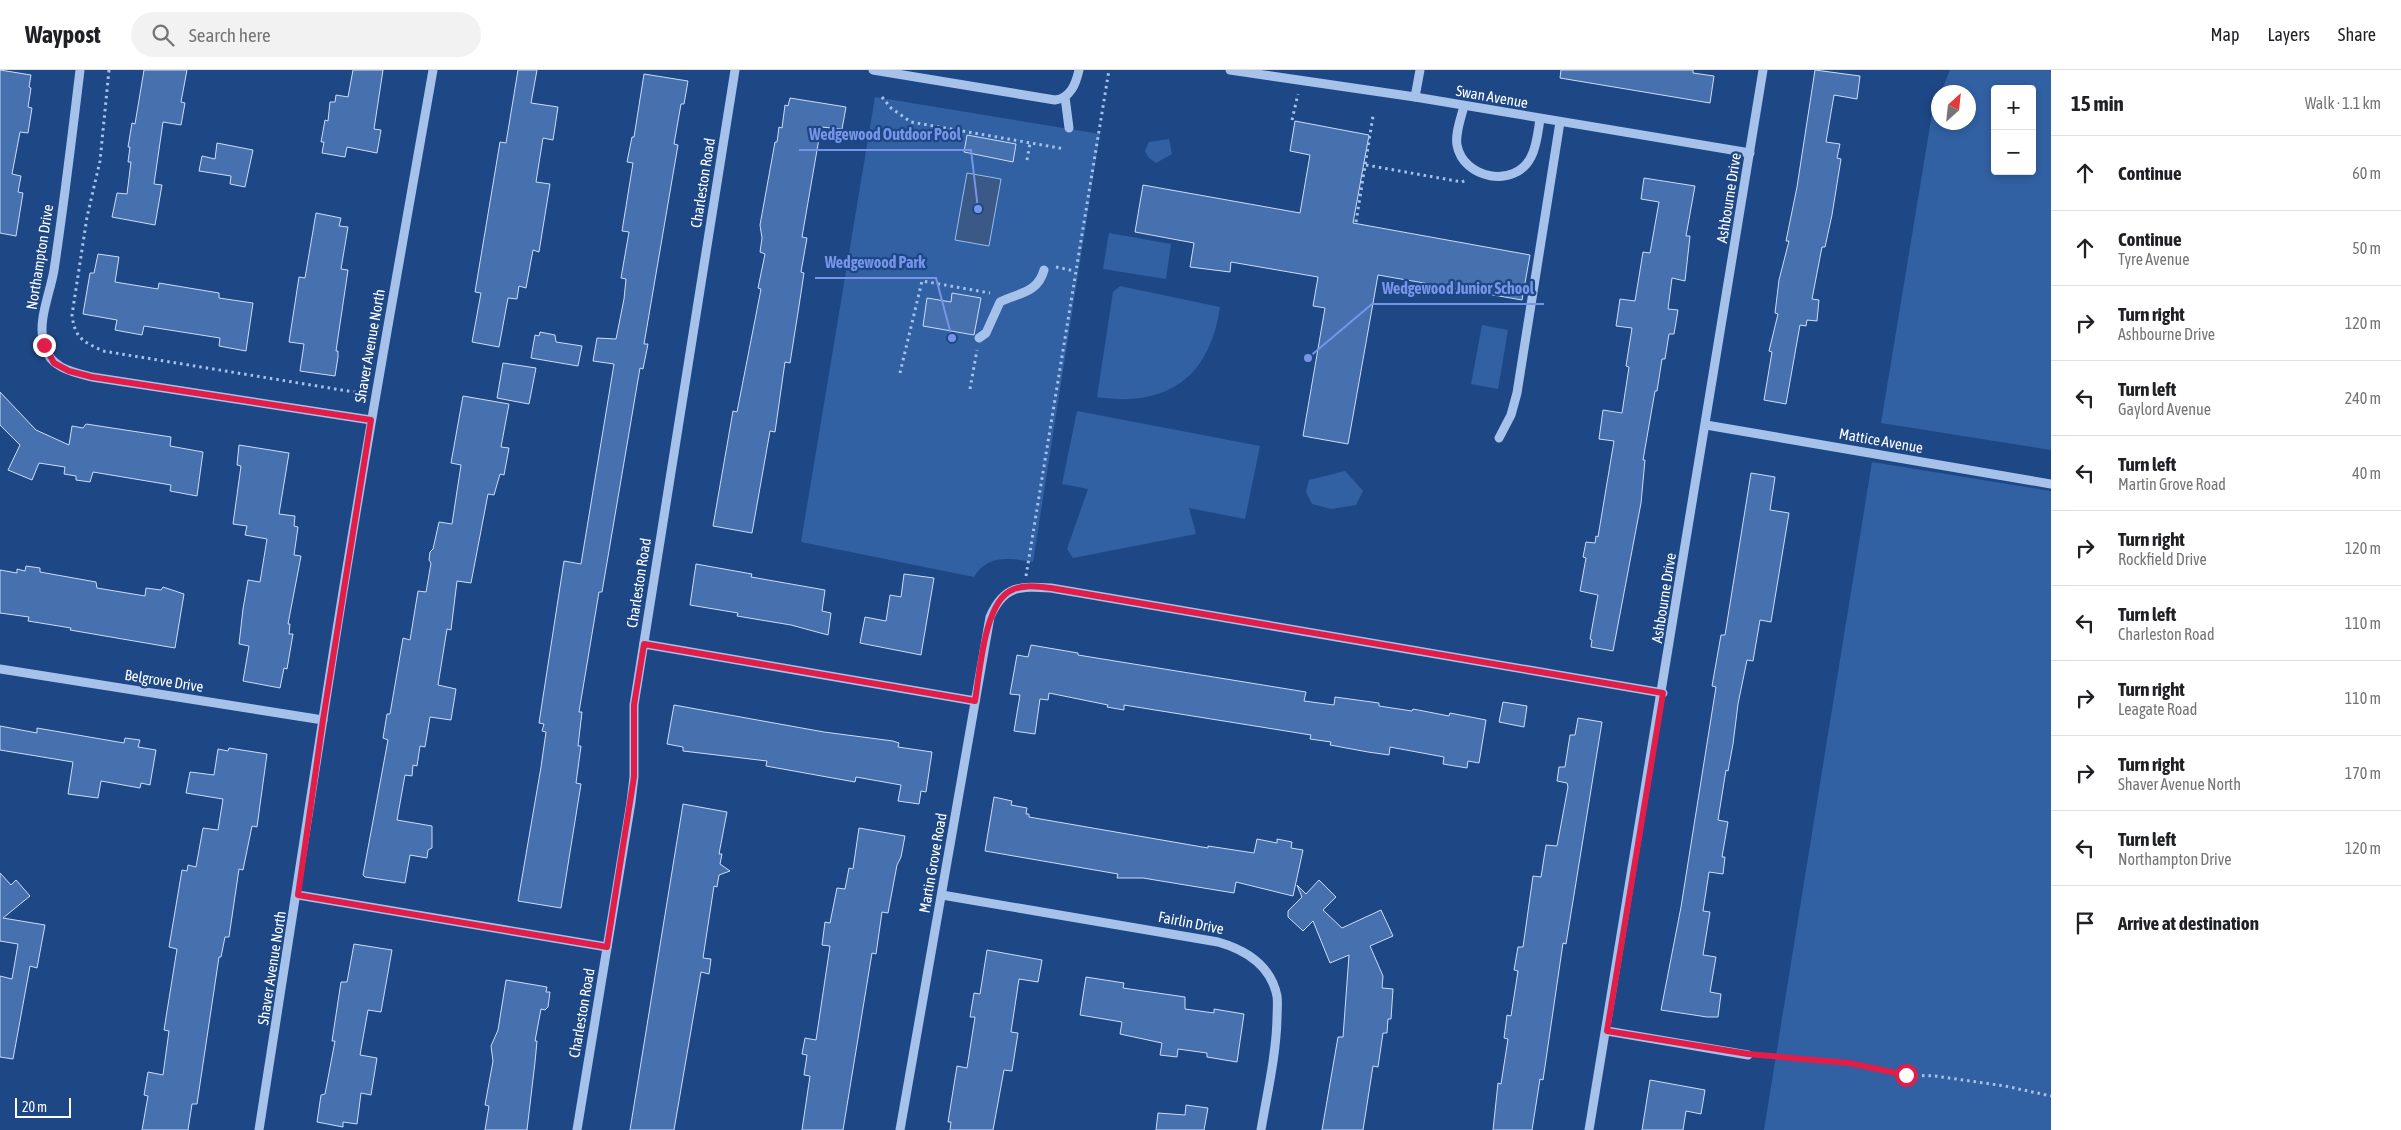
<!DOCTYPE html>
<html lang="en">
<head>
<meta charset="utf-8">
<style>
	:root { --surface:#fff; --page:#f2f2f2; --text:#202124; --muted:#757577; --line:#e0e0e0 }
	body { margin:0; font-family:"Asap Condensed",sans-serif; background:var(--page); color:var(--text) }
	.controls { position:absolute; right:15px; top:15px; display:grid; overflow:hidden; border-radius:5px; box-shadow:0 2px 8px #0003 }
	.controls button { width:45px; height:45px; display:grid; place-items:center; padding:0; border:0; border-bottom:1px solid var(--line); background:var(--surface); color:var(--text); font:25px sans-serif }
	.compass { position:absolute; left:1931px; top:15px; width:45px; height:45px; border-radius:50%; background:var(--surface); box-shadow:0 2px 8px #0003; rotate:27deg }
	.scale { position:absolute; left:15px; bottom:12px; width:56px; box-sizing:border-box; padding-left:5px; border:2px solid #fff; border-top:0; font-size:14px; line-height:18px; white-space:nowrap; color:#fff; -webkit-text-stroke:4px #1e4786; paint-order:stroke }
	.stop { position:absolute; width:15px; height:15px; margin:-11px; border:4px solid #e11d48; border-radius:50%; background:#fff }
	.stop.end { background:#e11d48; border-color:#fff; box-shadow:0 1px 5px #0008 }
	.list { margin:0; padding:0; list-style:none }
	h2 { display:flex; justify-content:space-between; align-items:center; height:65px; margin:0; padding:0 20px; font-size:21px }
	h2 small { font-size:16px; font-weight:400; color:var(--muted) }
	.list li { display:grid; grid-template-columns:32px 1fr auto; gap:15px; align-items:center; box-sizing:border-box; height:75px; padding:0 20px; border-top:1px solid var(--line) }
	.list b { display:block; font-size:19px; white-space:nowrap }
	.list p { margin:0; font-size:16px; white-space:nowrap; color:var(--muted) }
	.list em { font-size:16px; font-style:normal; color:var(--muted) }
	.icon { flex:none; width:28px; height:28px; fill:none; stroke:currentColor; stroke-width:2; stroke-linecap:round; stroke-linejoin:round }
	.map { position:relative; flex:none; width:2051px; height:1060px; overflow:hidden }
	header { display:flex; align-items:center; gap:30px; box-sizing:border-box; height:70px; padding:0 25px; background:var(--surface); border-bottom:1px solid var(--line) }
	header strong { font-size:24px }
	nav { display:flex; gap:28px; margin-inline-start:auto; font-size:18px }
	.search { width:350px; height:45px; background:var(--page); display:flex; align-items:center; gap:12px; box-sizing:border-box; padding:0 18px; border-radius:28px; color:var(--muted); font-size:19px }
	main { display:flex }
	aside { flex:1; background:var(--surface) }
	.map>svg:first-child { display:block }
</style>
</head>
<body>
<header>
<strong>Waypost</strong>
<div class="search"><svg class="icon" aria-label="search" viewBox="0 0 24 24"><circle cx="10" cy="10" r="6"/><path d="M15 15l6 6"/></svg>Search here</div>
<nav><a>Map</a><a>Layers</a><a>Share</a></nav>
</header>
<main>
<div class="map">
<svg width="2051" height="1060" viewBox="0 0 2051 1060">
	<rect width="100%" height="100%" fill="#1e4786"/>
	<g fill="#3161a3" fill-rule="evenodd">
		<path d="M1950,0h101v380l-170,-27 51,-309 6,-16v24h30v-30h-27zM1995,19h37v82h-37z"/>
		<path d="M875,27l225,37 -67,428c-22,-4 -46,-8 -59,15l-173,-35z"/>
		<path d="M1169,69l3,15 -16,9 -7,-5 -4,-7 4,-9z"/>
		<path d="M1109,163l62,11 -5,35 -63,-10z"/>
		<path d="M1120,216l100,21c-10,70 -53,101 -123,90l16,-105z"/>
		<path d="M1482,255l26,5 -10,59 -27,-5z"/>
		<path d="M1077,341l183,35 -15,73 -56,-11 7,26 -123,24 -6,-9 21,-60 -26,-5z"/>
		<path d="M1872,392l179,29v639h-287z"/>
		<path d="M1345,401l18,20 -7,14 -25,4 -19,-5 -6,-12 3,-12z"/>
	</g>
	<path fill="#3a5986" stroke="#99bdec" d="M967,103l34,6 -12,67 -34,-6z"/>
	<g fill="#4671ae" stroke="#cbddf8">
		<path d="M0,0l31,5 -2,12 2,1 -3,19 4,1 -4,25 -8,-1 -8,42 9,2 -3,16 5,1 -7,43 -16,-3z"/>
		<path d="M144,0h43l-6,32 4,1 -4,22 -18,-3 -9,62 8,1 -7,40 -43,-8 5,-24 10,1 4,-32h-3l2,-15h-2l4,-24 3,1z"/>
		<path d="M353,0h30l-9,59 7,1 -4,23 -30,-6 -2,10 -23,-4 2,-11h-3l4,-22 3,1 2,-19h5l1,-7 12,2z"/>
		<path d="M518,0h19l-6,33 27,4 -5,33 -10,-2 -7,44 14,2 -11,68 -6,-2 -7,38 -7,-2 -2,13 -9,-1 -9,49 -27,-5 9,-49 -6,-1 25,-150 6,1z"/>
		<path d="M1561,0h132v3l21,3 -4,27 -150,-25z"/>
		<path d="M1815,0l45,6 -3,23 -23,-4 -8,47 14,2 -3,14 4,1 -9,56 -7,32h-3l-10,52 7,1 -2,21 -10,-1 -1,6 -6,-1 -14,79 -22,-4 8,-48 -3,-1 9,-37 -3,-1 4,-33 10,-39h-3l11,-54z"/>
		<path d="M644,4l44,7 -4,23h-3l-7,40 4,1 -34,199h4l-5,25 -3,-1 -38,224h-3l-20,120h3l-4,34h3l-5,37 5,1 -20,124 -43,-7 23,-134 5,-35 -4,-1 2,-7 -5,-1 25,-162 17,3 33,-200 -21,-3 4,-23 19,1 8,-40 2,-20 -5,-1 8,-46 -7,-1 11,-68 -6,-1 5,-25h2z"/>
		<path d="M790,28l56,9 -4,22 -21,-2 -19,110 5,1 -6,34 3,1 -5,33 -9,57 -5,-1 -10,70 -5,-1 -18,102 -39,-7 20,-115 4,1 24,-123 -3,-1 7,-34 -5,-2 2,-14 -2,-13 15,-83h2l2,-15 3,1 3,-23 3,1z"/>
		<path d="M1295,51l74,14 -16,88 177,32 -8,45 -144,-25 -30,169 -45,-8 22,-128 -12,-2 5,-29 -87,-15 -1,10 -40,-5 4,-24 -59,-11 8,-47 157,28 10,-58 -20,-4z"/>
		<path d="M967,65l49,9 -3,18 -49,-10z"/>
		<path d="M217,73l36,7 -8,37 -15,-3 1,-8 -32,-5 3,-15 13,3z"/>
		<path d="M1644,108l51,8 -9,50h4l-5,45 -13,-3 -4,31 10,1 -4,24h-5l-4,25h-3l-5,32h-2l-12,69h2l-4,43 -28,148 -22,-4 1,-7 -2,-1 8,-44 -18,-4 6,-33 -3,-1 3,-15 9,1 1,-7 2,1 16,-96 -15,-2 4,-29 19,3 7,-46 -3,-1 6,-38 -16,-2 4,-27 15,2 8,-49 7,1 9,-51 -18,-3z"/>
		<path d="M316,143l25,5 -2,8 9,1 -7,42 7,1 -12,81h2v6l-3,19 -35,-5 4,-27 -15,-2 10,-65 6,1z"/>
		<path d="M98,184l21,3 -4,25 43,7 1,-6 60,10v5l34,5 -7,48 -27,-5 1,-8 -76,-12 -2,9 -27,-5 2,-10 -34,-6 7,-41h4z"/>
		<path d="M952,223l29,5 -7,37 -51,-9 4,-28 24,4z"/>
		<path d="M540,262l15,3 1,7 26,4 -4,20 -47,-8 4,-23 4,1z"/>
		<path d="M503,293l33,5 -7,36 -32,-6z"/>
		<path d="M0,322l36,38 33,15 3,-19 11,2 3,-4 85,13 -1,9 33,6 -6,44 -27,-5 1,-6 -78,-13 -3,10 -14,-2v-4l-12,-2 1,-7 -26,-4 -7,17 -24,-10 12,-25 -20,-20z"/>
		<path d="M463,326l46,8 -8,43 8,1 -5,27 -4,-1 -6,21 -6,-1 -17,89 -14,-2 -6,49 -4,-1 -9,56 18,4 -5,31 -21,-3 -5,30 -5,-1 -3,20 -4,-1 -1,11 -7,-1 -8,45 35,6v22l-4,2 -1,8 -17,-3 -5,28 -40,-6 -2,-2 25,-135 -5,-2 4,-24h3l13,-76 7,2 8,-49 8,1 5,-29 -2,-3 1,-8 3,-3 6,-27 13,2 9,-59 -10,-2z"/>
		<path d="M239,375l50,8 -10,61 16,2 -1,10 4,1 -4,28 7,1 -13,68h2l-1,10h4l-6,35 -3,-1 -4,20 -37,-7 6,-35 -10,-2 4,-35 5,-29 12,2 7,-43 -22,-4 2,-9 -14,-2 8,-58 -4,-1z"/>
		<path d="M1751,403l24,4 -5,33 19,3 -18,109 -11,-2 -7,41 -6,-1 -9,44 -5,40 -5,27 -2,-1 -8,50 10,2 -6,35h3l-2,17 -14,-2 -6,39 7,1 -7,43 13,2 -6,35 11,2 -3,23h-11l-46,-7 20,-103 35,-220 -4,-1 9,-51h4z"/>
		<path d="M696,494l56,10 -1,3 74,13 -3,21 9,2 -3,22 -37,-10 -54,-9 1,-3 -48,-8z"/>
		<path d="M26,496l14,2v4l56,10 1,6 48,8 1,-8 15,2 2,-3 21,7 -9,54 -105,-18 1,-2 -43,-7 1,-4 -29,-4v-43l17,3v-4l8,2z"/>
		<path d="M904,504l30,4 -13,77 -61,-12 5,-26 21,4 4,-26 11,2z"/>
		<path d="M1031,575l47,8v2l228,37 -2,9 30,4 1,-8 44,6v3l33,5 1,-2 36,7 1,-3 36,7 -7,43 -11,-2 -1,7 -24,-4 1,-7 -54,-10 -1,8 -21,-3 -38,-7 1,-3 -21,-3 1,-4 -187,-30v5l-17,-3 1,-2 -59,-12 -1,7 -8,-1 -5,35 -21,-3 6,-36 -10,-1 7,-39 11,2z"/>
		<path d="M1503,632l24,4 -3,21 -25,-5z"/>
		<path d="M674,635l150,27 69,9 6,2 -1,4 34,5 -6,40 -5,-1 -2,13 -21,-3 3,-16 -45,-8 -1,5 -89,-16 1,-5 -84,-10v-4l-16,-3z"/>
		<path d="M1578,648l24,4 -36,222 -3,-1 -20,137 -3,-1 -8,51h-39l5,-47 3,1 7,-45 -4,-1 3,-23 4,1 7,-45 -4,-1 4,-23h5l10,-71 8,1 5,-32 11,1 11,-59 -1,-4 -10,-2 2,-14h6l5,-32h5z"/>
		<path d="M0,656l37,7v-5l87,15 1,-5 15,2 -2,7 18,3 -6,35 -9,-2 -1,5 -39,-7 -3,17 -30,-4 5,-32 -73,-12z"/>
		<path d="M229,678l38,6 -10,73 -5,-1 -9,44 -4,-1 -10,68h-4l-4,20h-2l-22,147h-5l-4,26h-46l6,-34 -4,-1 4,-23 15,3 6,-44 -5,-1 13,-81 -8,-2 13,-77 5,1 1,-6 8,2 7,-39 15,2 5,-31 -37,-6 4,-21 24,3 4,-26 10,2z"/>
		<path d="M994,727l18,4 -1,4 16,3 -1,6h3v3l179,31v-2l46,7 3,-14 20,4v-4l15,3 -1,6 12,2 -10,46 -57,-14 -2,11 -91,-15h-26l1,-4 -133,-23z"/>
		<path d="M683,734l44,8 -8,42h3l-2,10 10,7 -11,4 -2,12 -3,-1 -11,72 8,1 -2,15 -8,-2 -27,158h-44z"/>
		<path d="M859,758l46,8 -4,21 -4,8 -9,48 -6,-1 -6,42 -4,-1 -29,177h-41l8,-54 -6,-1 3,-20 -5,-1 3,-16 11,2 14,-94 -8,-1 3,-23 5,1 7,-35 8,1 4,-21 4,1z"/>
		<path d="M0,803l11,12 5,-5 14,16 -27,22 42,7 -8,43 -7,-2 -17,93 -13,-2v-81l12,3 6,-35 -18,-3z"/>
		<path d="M1319,810l17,17 -13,13 19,18 39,-18 12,26 -23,10 13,30 -1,12 11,1 -2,30h-3l-1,14h-4l-5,34 -5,-1 -10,64h-41l16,-93h5l6,-82 -19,8 -17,-42 -10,10 -15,-14v-6l14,-14 -5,-12 9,9z"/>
		<path d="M354,874l38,6 -11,62 -13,-2 -8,45 17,3 -6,37 -10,-2 -4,31 -14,-2v5l-26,-5 4,-27 4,-1 10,-53h-3l9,-59h6z"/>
		<path d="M987,880l55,10 -4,22 -19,-3 -8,53 7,1 -6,38 -8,-1 -11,60h-43l1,-8h-3l9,-56 10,2 8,-51h-5l4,-24 6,1z"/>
		<path d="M1086,907l38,6 -1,5 62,9v12l29,4v-4l30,5 -7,48 -30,-5v-4l-29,-4 -1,8 -17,-2 2,-12 -42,-9 2,-12 -42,-7z"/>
		<path d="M506,910l41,7 -1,5h4l-2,15 -3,3 -4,-1 -6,32h2l-2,21 -8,68h-42l4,-24 -4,-1 8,-44 -2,-15 7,-16z"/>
		<path d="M1650,1010l55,10 -4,24 -15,-3 -3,19h-41z"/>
		<path d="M1186,1035l22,3 -4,22h-48l2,-17 27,2z"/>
	</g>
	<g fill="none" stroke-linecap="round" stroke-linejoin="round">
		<g stroke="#a6c2ea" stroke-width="3" stroke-dasharray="2.5 4" stroke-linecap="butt">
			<path d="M109,0l-9,91 -13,56 -15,98c3,23 10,26 31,36l257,42v4"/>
			<path d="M882,27l9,11 20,14 154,27"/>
			<path d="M1292,50l6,-26"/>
			<path d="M1027,90l3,-17"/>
			<path d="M1366,95l96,17 4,-2"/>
			<path d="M1356,152l17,-106"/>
			<path d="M1056,197l19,4"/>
			<path d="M900,303l22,-92 68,12"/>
			<path d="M970,319l7,-39"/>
			<path d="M1026,506l83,-506"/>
			<path d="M1761,986l67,4 78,15 29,1 70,10 46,10"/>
		</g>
		<g stroke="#a6c2ea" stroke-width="9">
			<path d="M80,0c-8,67 -16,134 -26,200 -4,24 -17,51 -10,75 6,23 28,27 48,32l279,43"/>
			<path d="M873,0l182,30c16,-2 21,-17 24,-30"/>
			<path d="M1230,0l185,27 335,56"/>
			<path d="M1065,27l4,31"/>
			<path d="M1415,27l5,-27"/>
			<path d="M1464,36c-3,12 -9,27 -7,39 6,34 58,44 74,12 6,-11 7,-26 9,-38"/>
			<path d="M979,268l7,-5 14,-31c18,-9 38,-9 44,-32"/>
			<path d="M1706,355l345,59"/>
			<path d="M1499,368l12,-23 6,-22 43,-271"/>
			<path d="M644,574l331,57"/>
			<path d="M0,599l323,51"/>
			<path d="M298,825l309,52"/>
			<path d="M942,825l276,47c28,8 53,24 59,54 1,7 0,16 0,23 -1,37 -10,75 -16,111"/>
			<path d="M1607,961l141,24"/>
			<path d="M259,1060c22,-137 43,-274 64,-411 33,-217 72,-433 110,-649"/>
			<path d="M577,1060l54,-328 3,-25v-72l101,-635"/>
			<path d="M900,1060l90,-513c14,-32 30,-31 61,-29l612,105"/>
			<path d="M1589,1060l174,-1060"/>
		</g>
	</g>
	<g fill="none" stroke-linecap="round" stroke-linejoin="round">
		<path stroke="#e11d48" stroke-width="6" d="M44,275l10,18 15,8 23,6 279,43 -48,300 -25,175 309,52 27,-170v-72l10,-61 331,57c5,-29 9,-99 37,-111 12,-6 26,-3 39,-2l612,105 -56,338 141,23 101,9 57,12"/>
	</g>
	<g text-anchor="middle" stroke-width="4.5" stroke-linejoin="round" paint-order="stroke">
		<g font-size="15" fill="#fff" stroke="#1e4786">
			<text transform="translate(1492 27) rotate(10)" y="5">Swan Avenue</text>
			<text transform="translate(703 113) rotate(-81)" y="5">Charleston Road</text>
			<text transform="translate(1729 128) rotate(-81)" y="5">Ashbourne Drive</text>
			<text transform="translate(40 187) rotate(-81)" y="5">Northampton Drive</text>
			<text transform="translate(370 276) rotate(-80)" y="5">Shaver Avenue North</text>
			<text transform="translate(1881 371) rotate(10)" y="5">Mattice Avenue</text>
			<text transform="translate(639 513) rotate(-81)" y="5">Charleston Road</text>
			<text transform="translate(1664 528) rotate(-81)" y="5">Ashbourne Drive</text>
			<text transform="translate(164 611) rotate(9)" y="5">Belgrove Drive</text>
			<text transform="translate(933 793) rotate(-80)" y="5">Martin Grove Road</text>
			<text transform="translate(1191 853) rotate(11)" y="5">Fairlin Drive</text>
			<text transform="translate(272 898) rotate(-81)" y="5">Shaver Avenue North</text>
			<text transform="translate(582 943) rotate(-80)" y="5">Charleston Road</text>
		</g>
	</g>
	<path fill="none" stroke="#7795e8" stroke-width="2" d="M978 139L971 80H799M952 268L936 208H815M1308 288L1372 234H1544"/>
	<g fill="#7795e8" stroke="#1e4786" stroke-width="2">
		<circle cx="978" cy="139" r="5"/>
		<circle cx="952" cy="268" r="5"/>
		<circle cx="1308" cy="288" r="5"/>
	</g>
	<g font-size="16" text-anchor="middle" font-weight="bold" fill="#7795e8" stroke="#1e4786" stroke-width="4.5" stroke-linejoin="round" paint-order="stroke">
		<text x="885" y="70">Wedgewood Outdoor Pool</text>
		<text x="875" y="198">Wedgewood Park</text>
		<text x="1458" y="224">Wedgewood Junior School</text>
	</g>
</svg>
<div class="controls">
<button>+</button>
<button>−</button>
</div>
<svg class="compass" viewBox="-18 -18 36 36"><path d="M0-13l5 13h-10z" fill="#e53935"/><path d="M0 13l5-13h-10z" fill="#757577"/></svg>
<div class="scale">20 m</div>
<div class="stop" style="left:1906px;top:1005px"></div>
<div class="stop end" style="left:44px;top:275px"></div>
</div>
<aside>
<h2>15 min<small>Walk · 1.1 km</small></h2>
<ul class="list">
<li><svg class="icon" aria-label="ahead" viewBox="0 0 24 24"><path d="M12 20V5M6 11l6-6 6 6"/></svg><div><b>Continue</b></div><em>60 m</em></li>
<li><svg class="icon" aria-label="ahead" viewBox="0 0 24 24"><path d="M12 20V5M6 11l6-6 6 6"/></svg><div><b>Continue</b><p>Tyre Avenue</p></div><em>50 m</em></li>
<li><svg class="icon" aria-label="right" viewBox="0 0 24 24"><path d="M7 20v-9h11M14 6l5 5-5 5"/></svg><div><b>Turn right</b><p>Ashbourne Drive</p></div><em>120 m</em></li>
<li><svg class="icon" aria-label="left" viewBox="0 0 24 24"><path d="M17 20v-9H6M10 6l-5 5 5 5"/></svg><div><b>Turn left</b><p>Gaylord Avenue</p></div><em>240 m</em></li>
<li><svg class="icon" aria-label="left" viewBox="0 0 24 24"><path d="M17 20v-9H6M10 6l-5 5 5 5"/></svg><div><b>Turn left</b><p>Martin Grove Road</p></div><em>40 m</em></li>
<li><svg class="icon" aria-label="right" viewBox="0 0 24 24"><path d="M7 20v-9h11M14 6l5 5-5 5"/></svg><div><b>Turn right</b><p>Rockfield Drive</p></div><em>120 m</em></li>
<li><svg class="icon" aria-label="left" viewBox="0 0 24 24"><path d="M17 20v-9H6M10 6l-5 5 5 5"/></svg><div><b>Turn left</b><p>Charleston Road</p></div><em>110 m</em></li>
<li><svg class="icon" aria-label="right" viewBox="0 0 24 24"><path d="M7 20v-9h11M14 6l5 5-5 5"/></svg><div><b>Turn right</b><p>Leagate Road</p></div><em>110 m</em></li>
<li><svg class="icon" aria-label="right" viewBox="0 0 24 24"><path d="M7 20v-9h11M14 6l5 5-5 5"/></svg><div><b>Turn right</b><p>Shaver Avenue North</p></div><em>170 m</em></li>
<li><svg class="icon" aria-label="left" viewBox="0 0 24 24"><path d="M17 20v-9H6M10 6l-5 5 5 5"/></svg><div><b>Turn left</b><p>Northampton Drive</p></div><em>120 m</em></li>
<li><svg class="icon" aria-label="arrive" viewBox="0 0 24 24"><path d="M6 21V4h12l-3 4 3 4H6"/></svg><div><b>Arrive at destination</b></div></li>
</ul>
</aside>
</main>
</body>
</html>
